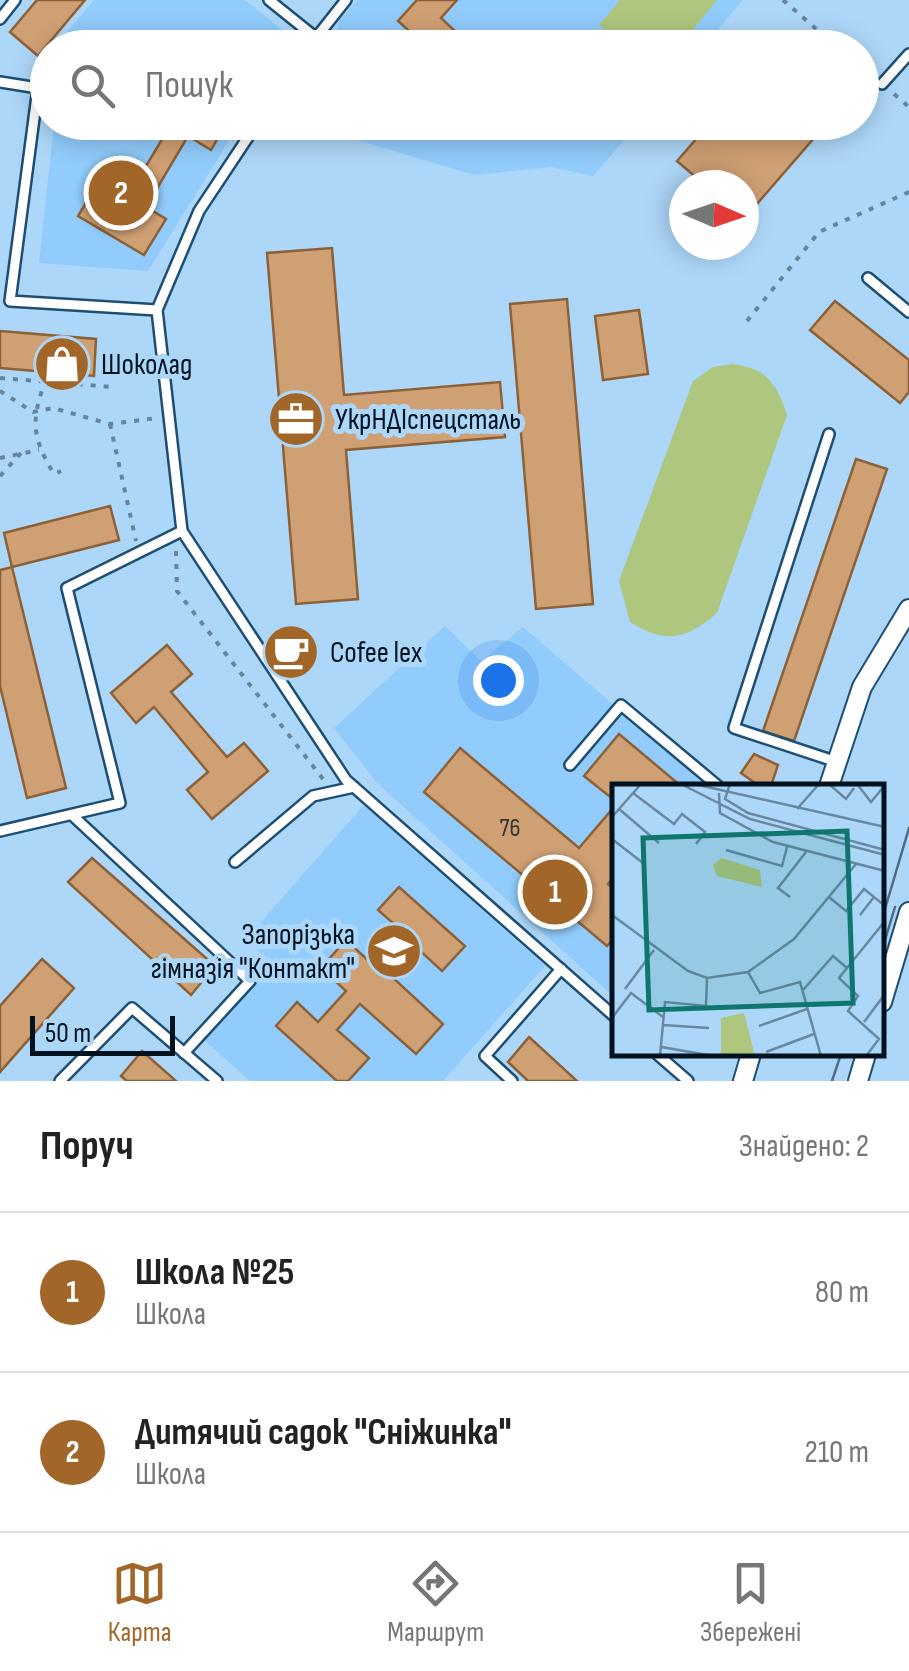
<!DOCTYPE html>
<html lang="uk">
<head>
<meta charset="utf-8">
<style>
	:root { --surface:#fff; --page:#f6f6f6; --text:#222; --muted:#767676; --line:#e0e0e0; --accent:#a26728 }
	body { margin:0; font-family:"Sofia Sans Condensed",sans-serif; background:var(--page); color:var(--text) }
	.compass { position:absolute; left:669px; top:170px; width:90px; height:90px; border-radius:50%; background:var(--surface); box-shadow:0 5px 25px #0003; rotate:92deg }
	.scale { position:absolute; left:30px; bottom:25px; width:145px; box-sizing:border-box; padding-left:10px; border:5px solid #001120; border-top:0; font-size:28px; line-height:35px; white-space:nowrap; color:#001120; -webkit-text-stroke:8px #add7f9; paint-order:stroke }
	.you { position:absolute; left:498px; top:680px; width:35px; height:35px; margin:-25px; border:8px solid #fff; border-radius:50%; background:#1a73e8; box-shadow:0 0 0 15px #1a73e833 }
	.badge { display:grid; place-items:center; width:65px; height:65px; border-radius:50%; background:var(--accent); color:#fff; font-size:32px; font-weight:700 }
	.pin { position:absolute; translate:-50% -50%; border:5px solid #fff; box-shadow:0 2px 10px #0006 }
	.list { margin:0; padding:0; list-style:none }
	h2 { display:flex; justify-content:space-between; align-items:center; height:130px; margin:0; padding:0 40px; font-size:42px }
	h2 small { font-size:32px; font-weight:400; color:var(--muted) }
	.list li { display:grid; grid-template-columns:65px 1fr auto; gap:30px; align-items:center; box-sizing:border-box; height:160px; padding:0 40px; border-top:2px solid var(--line) }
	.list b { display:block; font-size:38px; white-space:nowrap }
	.list p { margin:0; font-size:32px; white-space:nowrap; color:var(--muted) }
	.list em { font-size:32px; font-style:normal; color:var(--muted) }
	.icon { flex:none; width:55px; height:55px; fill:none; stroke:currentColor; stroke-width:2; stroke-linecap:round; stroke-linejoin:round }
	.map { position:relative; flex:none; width:909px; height:1081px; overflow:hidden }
	.search { position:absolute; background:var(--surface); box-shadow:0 5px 25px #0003; left:30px; right:30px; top:30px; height:110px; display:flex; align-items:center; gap:25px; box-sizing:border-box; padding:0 35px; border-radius:55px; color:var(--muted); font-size:38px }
	.sheet { height:450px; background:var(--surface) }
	nav { display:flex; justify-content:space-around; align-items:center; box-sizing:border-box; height:140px; border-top:2px solid var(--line); background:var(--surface); font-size:28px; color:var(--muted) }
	nav a { display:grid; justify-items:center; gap:5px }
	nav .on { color:var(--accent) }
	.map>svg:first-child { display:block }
</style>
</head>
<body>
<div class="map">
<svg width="909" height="1081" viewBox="0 0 909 1081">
	<rect width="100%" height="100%" fill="#add7f9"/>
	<g fill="#91ccfc">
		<path d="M94,0h151l48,38 -6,10 -226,-1 1,-9z"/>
		<path d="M358,0h385l-40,47 -369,1 5,-27z"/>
		<path d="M356,122h283v1l-46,53 -42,-9 -76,8 -125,-37z"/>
		<path d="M54,123h186l-92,148 -109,-8z"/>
		<path d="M445,626l36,35 42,-34 185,159h-94v211l-237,-214 -43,-55z"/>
		<path d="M364,805l181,161 -102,115h-193l-46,-41 68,-77 -26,-24z"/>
	</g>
	<g fill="#aec67d">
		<path d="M620,0h97l-38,47h-53l-27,-22z"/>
		<path d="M732,364c34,4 45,19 55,51l-70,198c-31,27 -52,31 -87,9l-11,-41 74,-200 20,-14z"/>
	</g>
	<g fill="#cfa074" stroke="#8d6137" stroke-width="2.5">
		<path d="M37,0h48l-47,56 -28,-24z"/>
		<path d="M417,0h40l-16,18 32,30h-45l-30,-27z"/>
		<path d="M163,122h64l-16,28 -23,-14 -42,71 20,12 -22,36 -66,-39 21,-35 28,17 43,-72z"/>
		<path d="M711,122h85l18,16 -70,81v-34h-39l-28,-24z"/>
		<path d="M332,248l12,147 156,-13 5,55 -159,13 12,149 -62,5 -29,-351z"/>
		<path d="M567,299l26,305 -57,5 -26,-305z"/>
		<path d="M835,301l74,59v32l-9,11 -90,-73z"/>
		<path d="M639,310l9,64 -45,6 -8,-64z"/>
		<path d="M0,331l96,8 -2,37 -94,-8z"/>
		<path d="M856,459l31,10 -93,272 -31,-10z"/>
		<path d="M110,506l9,34 -107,27 -8,-34z"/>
		<path d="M12,567l54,221 -39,10 -27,-112v-116z"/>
		<path d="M167,645l25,29 -21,18 56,65 17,-14 24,28 -56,48 -25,-29 21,-18 -54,-65 -18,16 -25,-30z"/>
		<path d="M619,734l62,52h-67v14l-30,-24z"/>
		<path d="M460,748l119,100 35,-41v69l-6,8 6,5v49l-7,8 -183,-154z"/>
		<path d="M754,754l24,11 -7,21h-12l-18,-13z"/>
		<path d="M92,858l123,108 -24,29 -123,-113z"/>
		<path d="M399,887l66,59 -23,25 -26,-24 -25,29 52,48 -27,30 -56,-50 -23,26 32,28 -21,23h-11l-61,-55 21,-24 21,20 28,-31 -25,-23 25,-28 25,23 30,-33 -23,-20z"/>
		<path d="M42,959l32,29 -74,84v-66z"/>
		<path d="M529,1037l48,44h-49l-20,-19z"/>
		<path d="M142,1051l34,30h-49l-6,-5z"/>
	</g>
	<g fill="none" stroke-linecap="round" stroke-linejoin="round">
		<g stroke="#1d4f74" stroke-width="14">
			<g id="service">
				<path d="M269,0l46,37"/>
				<path d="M0,19l15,-19"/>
				<path d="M308,48l38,-48"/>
				<path d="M0,82l38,6 -28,213 147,9"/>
				<path d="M882,84l27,-30"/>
				<path d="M258,122l-59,89 -42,99 25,221 164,249 268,236"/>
				<path d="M868,278l41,34"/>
				<path d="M829,434l-95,294 103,34"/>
				<path d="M570,765l51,-60 97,81"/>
				<path d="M72,815l178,166 -66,72"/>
				<path d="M0,831l120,-28 -53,-215 115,-57"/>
				<path d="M235,862l78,-66 41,-9"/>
				<path d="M657,1054l31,27"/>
				<path d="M60,1081l72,-73 85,73"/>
				<path d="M512,1081l-27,-25 76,-87"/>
			</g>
		</g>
		<g stroke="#1d4f74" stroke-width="22">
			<g id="minor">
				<path d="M829,786l33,-99 47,-78"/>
				<path d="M882,1002l27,-90"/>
				<path d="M743,1081l8,-27"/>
				<path d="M858,1081l8,-27"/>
			</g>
		</g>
		<g stroke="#65849f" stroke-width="4" stroke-dasharray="5 8" stroke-linecap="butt">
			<path d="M783,0l55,48"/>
			<path d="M862,67l9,8"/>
			<path d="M894,94l15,13"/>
			<path d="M747,321l72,-89 90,-40"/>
			<path d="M0,378l113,9"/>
			<path d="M46,379c-15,41 -15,57 8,95l7,-3"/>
			<path d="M0,391l33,21 20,-4 57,16 47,-6"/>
			<path d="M110,424l26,117"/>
			<path d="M0,458l39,-8"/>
			<path d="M0,476l21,-23"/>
			<path d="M176,551l1,40 146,188"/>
		</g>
		<use href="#service" stroke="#fff" stroke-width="9"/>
		<use href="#minor" stroke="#fff" stroke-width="18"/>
		<g stroke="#506c84" stroke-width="2.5">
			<path d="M882,919l27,-91"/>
			<path d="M882,950l13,-43"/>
			<path d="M832,1081l9,-27"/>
		</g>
	</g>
	<defs>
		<g id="shop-disc" transform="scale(2.875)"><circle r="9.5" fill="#a26728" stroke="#add7f9"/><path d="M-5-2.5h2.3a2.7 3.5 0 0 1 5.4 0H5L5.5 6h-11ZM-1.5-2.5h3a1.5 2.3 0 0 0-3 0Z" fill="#fff"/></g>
		<g id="office-disc" transform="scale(2.875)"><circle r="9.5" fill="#a26728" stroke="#add7f9"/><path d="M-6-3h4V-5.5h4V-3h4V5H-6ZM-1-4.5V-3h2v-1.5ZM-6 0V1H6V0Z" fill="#fff"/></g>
		<g id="cafe-disc" transform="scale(2.875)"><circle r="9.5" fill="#a26728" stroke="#add7f9"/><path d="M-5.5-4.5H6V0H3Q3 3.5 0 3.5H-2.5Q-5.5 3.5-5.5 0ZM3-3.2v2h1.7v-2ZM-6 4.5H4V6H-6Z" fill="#fff"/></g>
		<g id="school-disc" transform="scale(2.875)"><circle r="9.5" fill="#a26728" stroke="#add7f9"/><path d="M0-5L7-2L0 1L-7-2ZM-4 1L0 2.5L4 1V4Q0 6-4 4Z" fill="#fff"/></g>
	</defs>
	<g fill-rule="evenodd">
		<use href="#shop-disc" x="62" y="364"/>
		<use href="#office-disc" x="296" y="419"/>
		<use href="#cafe-disc" x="291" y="652"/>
		<use href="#school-disc" x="394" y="951"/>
	</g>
	<g text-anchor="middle" stroke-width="10" stroke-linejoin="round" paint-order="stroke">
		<g font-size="25" fill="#343535">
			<text x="510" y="836">76</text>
		</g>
		<g font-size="30" fill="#001120" stroke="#add7f9" text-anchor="start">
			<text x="101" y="374">Шоколад</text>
			<text x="335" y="429">УкрНДІспецсталь</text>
			<text x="330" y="662">Cofee lex</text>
			<text x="355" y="944" text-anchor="end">Запорізька<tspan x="355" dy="34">гімназія "Контакт"</tspan></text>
		</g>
	</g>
	<g transform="translate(612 784)">
		<rect width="272" height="272" fill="#add7f9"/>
		<path d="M110,74l38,12 2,17 -45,-11 -4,-11zM132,229l11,43h-34v-38z" fill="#aec67d"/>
		<path fill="none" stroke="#6888a2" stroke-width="2.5" d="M69,0l69,35 135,36M82,0l191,43M118,0l-5,15 23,14 137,37M217,0l17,15 8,-11M245,0l14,18 14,-17M21,9l41,31 8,-10 23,18 -9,12M107,9l1,20 53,29 112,29M7,25l40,34M185,25l22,-25M0,33l29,-33M0,55l31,24M114,66l56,16 5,-19M178,113l-12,-9 28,-36M217,113l17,14 18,-22 10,8M0,131l76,56 19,7 41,-6 46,-33 62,-75M248,131l14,-18 11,9M136,188l12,21 40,-11 21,74M13,205l29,-39M191,206l30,-34 14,12M0,234l19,-25 32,24M252,238l21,-28M51,241l46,3M147,242l48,-17M49,263l47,8M154,268l48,-18M48,272l5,-54 41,4 1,-28M254,272l13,-17 -31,-28 10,-15 -19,-18 46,-57"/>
		<path fill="#0f766e" fill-opacity="0.15" stroke="#0f766e" stroke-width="5" d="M235,47l6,172 -204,7 -6,-172z"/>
		<rect width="272" height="272" fill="none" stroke="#001120" stroke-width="5"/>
	</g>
</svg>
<svg class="compass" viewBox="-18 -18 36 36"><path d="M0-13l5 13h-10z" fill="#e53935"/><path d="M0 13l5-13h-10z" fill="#767676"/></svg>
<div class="scale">50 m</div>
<div class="you"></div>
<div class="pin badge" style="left:555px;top:892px">1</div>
<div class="pin badge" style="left:121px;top:193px">2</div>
<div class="search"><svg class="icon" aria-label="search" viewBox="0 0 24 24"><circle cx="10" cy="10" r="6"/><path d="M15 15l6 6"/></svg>Пошук</div>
</div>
<section class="sheet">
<h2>Поруч<small>Знайдено: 2</small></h2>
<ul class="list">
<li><span class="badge">1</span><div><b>Школа №25</b><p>Школа</p></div><em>80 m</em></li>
<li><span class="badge">2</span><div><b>Дитячий садок &quot;Сніжинка&quot;</b><p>Школа</p></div><em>210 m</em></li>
</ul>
</section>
<nav>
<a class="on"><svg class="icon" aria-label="map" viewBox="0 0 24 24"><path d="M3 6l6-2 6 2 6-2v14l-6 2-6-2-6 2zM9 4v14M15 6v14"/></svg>Карта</a>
<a><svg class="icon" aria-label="directions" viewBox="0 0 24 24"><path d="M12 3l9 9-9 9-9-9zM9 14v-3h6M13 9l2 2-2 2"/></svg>Маршрут</a>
<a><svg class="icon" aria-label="saved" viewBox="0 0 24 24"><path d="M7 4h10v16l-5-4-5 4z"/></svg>Збережені</a>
</nav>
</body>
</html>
